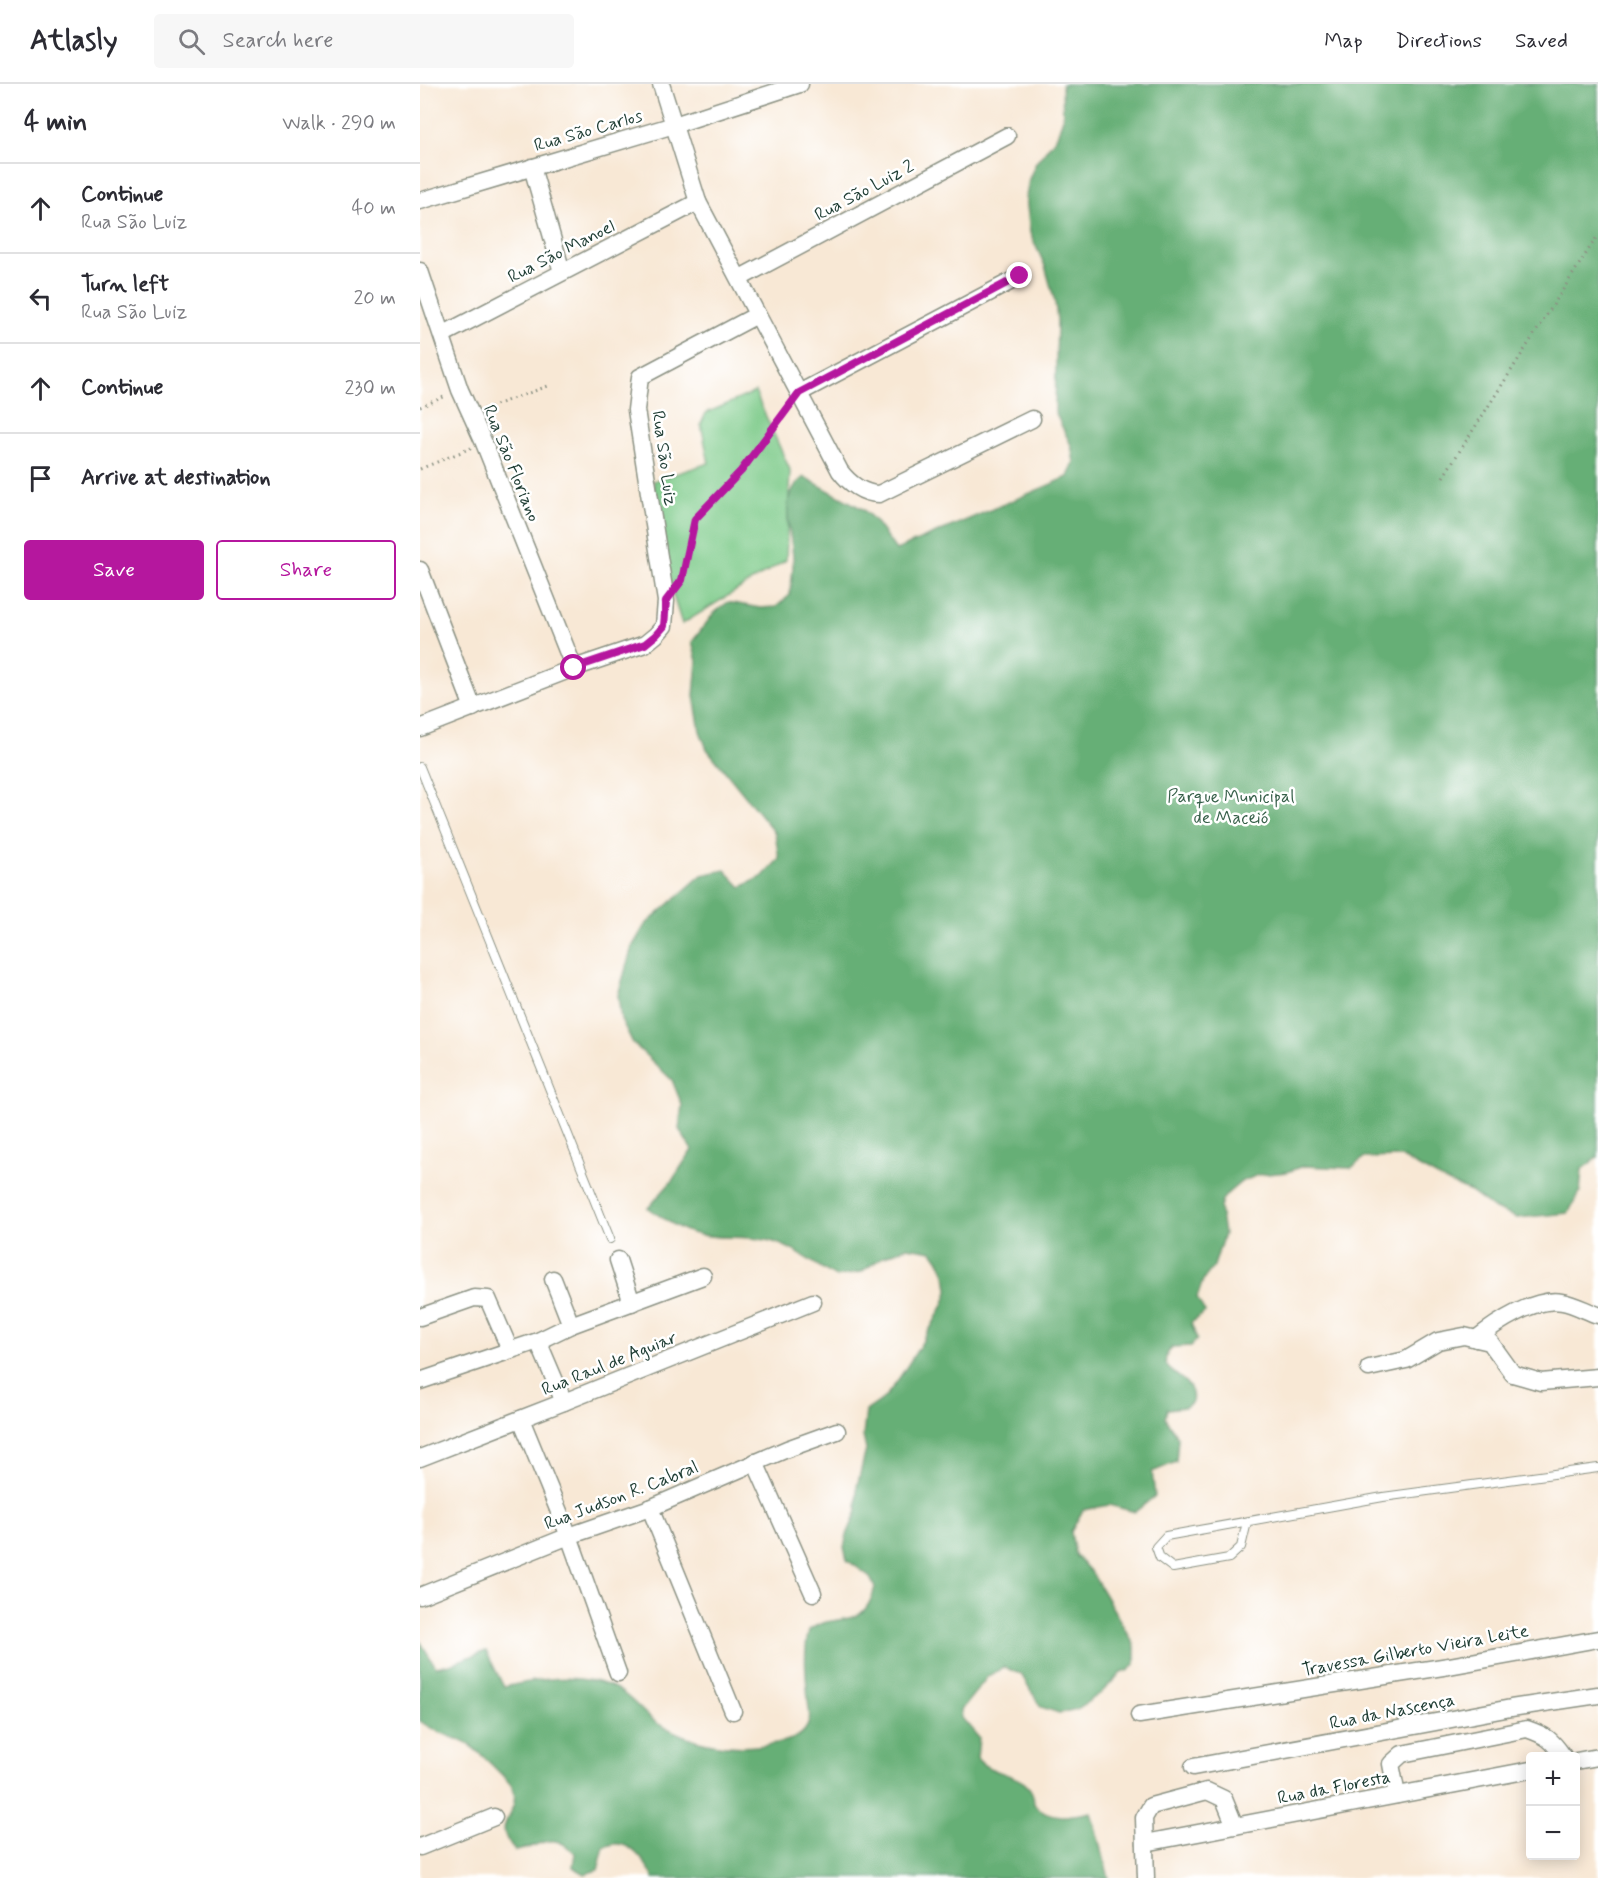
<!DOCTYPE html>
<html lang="en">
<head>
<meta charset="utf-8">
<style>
	:root { --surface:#fff; --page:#f7f7f7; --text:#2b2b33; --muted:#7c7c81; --line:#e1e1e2; --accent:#b5179e }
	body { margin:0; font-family:Mynerve,sans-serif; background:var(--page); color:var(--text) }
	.controls { position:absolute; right:18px; bottom:18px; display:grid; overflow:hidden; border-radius:6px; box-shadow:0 3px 15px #0003 }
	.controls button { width:54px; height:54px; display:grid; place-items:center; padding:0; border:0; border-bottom:2px solid var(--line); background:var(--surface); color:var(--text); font:30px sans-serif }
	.stop { position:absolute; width:18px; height:18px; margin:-14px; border:4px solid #b5179e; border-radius:50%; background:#fff }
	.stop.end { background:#b5179e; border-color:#fff; box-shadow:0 2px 6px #0008 }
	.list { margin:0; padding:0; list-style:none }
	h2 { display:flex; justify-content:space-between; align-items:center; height:78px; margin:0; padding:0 24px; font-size:26px }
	h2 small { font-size:20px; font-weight:400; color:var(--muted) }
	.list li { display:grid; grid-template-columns:39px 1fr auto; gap:18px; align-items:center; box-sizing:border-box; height:90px; padding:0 24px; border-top:2px solid var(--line) }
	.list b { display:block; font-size:22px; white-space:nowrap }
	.list p { margin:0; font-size:20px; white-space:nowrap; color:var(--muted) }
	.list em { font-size:20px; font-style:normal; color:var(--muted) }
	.actions { display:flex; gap:12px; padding:18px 24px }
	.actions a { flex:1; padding:14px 0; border:2px solid var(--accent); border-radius:6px; text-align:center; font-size:21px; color:var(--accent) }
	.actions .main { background:var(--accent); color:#fff }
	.icon { flex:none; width:33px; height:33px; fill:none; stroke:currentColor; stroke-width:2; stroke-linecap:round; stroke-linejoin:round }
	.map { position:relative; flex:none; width:1178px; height:1794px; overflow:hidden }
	header { display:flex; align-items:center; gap:36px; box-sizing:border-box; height:84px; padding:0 30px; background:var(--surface); border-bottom:2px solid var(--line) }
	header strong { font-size:28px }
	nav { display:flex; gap:33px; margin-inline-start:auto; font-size:21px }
	.search { width:420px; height:54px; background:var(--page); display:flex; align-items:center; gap:15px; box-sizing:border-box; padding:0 21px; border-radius:6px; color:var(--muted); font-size:22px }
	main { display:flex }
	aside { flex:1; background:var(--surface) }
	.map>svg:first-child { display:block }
</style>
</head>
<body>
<header>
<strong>Atlasly</strong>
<div class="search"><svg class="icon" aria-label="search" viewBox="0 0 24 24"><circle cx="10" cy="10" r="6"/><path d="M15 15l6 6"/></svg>Search here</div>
<nav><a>Map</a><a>Directions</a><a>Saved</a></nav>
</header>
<main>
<aside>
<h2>4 min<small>Walk · 290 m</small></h2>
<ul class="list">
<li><svg class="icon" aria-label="ahead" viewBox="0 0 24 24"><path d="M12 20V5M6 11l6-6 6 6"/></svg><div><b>Continue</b><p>Rua São Luiz</p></div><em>40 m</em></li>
<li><svg class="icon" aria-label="left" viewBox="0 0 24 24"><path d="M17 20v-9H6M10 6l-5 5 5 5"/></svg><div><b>Turn left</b><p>Rua São Luiz</p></div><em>20 m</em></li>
<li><svg class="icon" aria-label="ahead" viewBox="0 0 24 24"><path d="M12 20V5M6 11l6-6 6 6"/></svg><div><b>Continue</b></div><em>230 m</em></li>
<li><svg class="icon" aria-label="arrive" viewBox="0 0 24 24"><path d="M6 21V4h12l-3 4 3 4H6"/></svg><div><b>Arrive at destination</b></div></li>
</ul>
<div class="actions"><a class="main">Save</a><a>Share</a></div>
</aside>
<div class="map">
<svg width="1178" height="1794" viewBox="0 0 1178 1794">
	<rect width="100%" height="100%" fill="#fff"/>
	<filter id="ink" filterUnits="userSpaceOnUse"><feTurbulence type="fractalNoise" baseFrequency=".0167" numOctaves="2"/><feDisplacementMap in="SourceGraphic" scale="12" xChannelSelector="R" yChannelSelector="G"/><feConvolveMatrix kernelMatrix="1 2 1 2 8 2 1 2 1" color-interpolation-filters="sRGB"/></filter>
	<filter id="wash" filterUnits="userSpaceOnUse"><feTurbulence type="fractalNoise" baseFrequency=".008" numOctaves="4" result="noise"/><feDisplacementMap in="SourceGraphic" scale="24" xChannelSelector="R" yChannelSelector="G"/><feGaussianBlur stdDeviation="1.35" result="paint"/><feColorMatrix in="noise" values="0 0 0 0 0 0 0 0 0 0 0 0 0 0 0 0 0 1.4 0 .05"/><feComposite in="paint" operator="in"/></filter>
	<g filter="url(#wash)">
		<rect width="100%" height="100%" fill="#f8e8d5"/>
		<path fill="#7ecb8a" stroke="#4e845f" stroke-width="1.5" d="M335,308l35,78 -4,90 -104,64 -12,-38 -17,-105 56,-18 -8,-39 5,-11z"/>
		<path fill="#66af76" stroke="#427655" stroke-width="1.5" d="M642,0h536v1073l-16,12 -2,23 -12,21 -51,5 -24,-10 -22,-16 -24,-10 -46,-25 -37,1 -13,10 -47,-2 -17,6 -29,3 -17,7 -13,11 -6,7 -2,8 4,26 -10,32 -11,14 -6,18 8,14 -14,11 6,16 -6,7 -19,1c-24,28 26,26 20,55l-7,5 -18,2 -2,9 13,20 -2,24 -24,10 3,24 -20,16 -26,-7 -26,5 -12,22 4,23 17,18 43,73v17l-6,7 -8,3 -20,20 -24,16 -18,4 -18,-6 -20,-33 -17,-7 -16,9 -27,34 1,8 17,20 -2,20c13,20 57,12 57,46 16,17 37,12 57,8l18,66h-455c-7,-13 -20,-33 -36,-34 -4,-1 -10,2 -14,3l-6,23 -13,4 -12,-7 2,-14c-25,-24 -33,-6 -60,-2 -26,-30 4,-33 -1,-60 -2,-8 -11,-15 -17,-21 -9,-9 -17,-18 -28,-25 -16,-9 -34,-12 -49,-24v-80l16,26 14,-3 36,-13 18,36c34,-8 70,-14 104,-2 19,7 31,24 46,36 6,5 14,7 21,11 32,15 67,18 102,11 14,-3 28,-6 32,-22 2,-6 -1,-15 -1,-22 -2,-23 -5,-46 1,-69 29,-20 55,3 66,-43l-6,-11 -22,-16 -3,-13 3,-12 10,-24v-25l9,-36 -3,-14 3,-25c6,-5 14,-9 19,-14 12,-14 64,-93 63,-108 -1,-15 -7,-27 -16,-38l-25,-4 -24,10 -22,15 -25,5c-22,-13 -45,-32 -70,-37 -25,-5 -50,0 -74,-7 -16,-4 -31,-17 -44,-25l24,-27 20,-31 -13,-21 3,-24 -10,-25 -39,-37 -12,-24 -3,-24 14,-48 13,-22 57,-50 23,-5 16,17 21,-10 17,-18 -4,-26 -68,-84 -7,-18 -6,-35 3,-35 -5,-19 22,-29 14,-11 32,6 16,-1 14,-12c1,-12 4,-26 3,-38 -2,-28 -16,-61 11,-80l59,32 12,12 21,29 172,-73 6,-15 -3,-17 -16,-33 2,-92 -2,-18 -10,-36 -15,-33 -4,-36 3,-18 7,-16 21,-27 6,-18z"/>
	</g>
	<g filter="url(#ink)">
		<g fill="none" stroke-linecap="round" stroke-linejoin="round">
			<g stroke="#8c9284" stroke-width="10">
				<g id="lane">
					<path d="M0,683l190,472"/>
					<path d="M827,1438l-6,25 -12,11 -56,10 -13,-10 -4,-11 10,-11 217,-39 215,-29"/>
				</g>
			</g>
			<g stroke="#8c9284" stroke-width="19">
				<g id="street">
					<path d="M241,0l37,118 142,269c9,12 23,23 39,23l153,-75"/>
					<path d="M112,83l30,105"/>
					<path d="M0,117l254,-76 126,-41"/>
					<path d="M0,187l40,119 24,53 90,225"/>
					<path d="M320,194l267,-142"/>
					<path d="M22,251l256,-133"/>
					<path d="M379,309l222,-117"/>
					<path d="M0,486l53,138"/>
					<path d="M0,644l154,-60 71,-24 11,-9 8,-9 2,-25 -30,-191 4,-33 117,-62"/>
					<path d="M198,1176l14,43"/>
					<path d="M133,1195l18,46"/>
					<path d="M0,1233l54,-19 14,1 22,51"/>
					<path d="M1056,1255c20,-16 59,-42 86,-37 12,2 24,9 36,13"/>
					<path d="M118,1257l26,61"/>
					<path d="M949,1284l37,-8 32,-19 26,-5 26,6 23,32 28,8 57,-5"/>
					<path d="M0,1297l118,-40 33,-16 132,-49"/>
					<path d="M101,1335l48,117 49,137"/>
					<path d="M0,1374l144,-56 249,-100"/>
					<path d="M335,1378l58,131"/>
					<path d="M230,1424l83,203"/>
					<path d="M0,1512l149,-60 81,-28 137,-59 50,-18"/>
					<path d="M719,1631l310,-49 149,-27"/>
					<path d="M1156,1677l22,-4"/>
					<path d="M773,1683l318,-59 87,-13"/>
					<path d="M977,1711l-6,-31 11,-10 125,-25c20,7 24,10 36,27"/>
					<path d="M725,1759l385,-73"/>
					<path d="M0,1763l74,-30"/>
					<path d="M726,1794l-2,-60 7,-12 56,-15 17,8 11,27"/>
				</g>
			</g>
			<g stroke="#8c9284" stroke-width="3" stroke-dasharray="1.5 4.5" stroke-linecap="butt">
				<path d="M0,323l26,-11"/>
				<path d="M64,325l67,-24"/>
				<path d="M0,385l51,-21"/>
				<path d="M1023,393l155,-242"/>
				<path d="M258,501l4,-5 13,-61 46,-48 48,-64"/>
			</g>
			<use href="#lane" stroke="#fff" stroke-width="8"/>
			<use href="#street" stroke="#fff" stroke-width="16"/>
		</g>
	</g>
	<g fill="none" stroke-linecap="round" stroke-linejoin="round" filter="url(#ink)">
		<path stroke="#b5179e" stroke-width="8" d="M154,584l71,-24 11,-9 8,-9 2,-25 16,-21 13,-61 46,-48 58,-78 221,-117"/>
	</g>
	<g text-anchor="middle" stroke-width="5" stroke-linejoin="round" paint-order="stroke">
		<g font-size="18" fill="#1f3d34" stroke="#fff">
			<text transform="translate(168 46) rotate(-16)" y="6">Rua São Carlos</text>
			<text transform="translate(444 106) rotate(-28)" y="6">Rua São Luiz 2</text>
			<text transform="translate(141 167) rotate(-27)" y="6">Rua São Manoel</text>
			<text transform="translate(245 374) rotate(82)" y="6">Rua São Luiz</text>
			<text transform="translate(92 379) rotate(68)" y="6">Rua São Floriano</text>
			<text transform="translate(189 1279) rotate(-22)" y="6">Rua Raul de Aguiar</text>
			<text transform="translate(201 1411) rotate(-21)" y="6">Rua Judson R. Cabral</text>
			<text transform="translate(995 1566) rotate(-10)" y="6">Travessa Gilberto Vieira Leite</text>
			<text transform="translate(972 1627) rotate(-11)" y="6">Rua da Nascença</text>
			<text transform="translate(914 1703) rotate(-11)" y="6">Rua da Floresta</text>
		</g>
		<g font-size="18" fill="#37604a" stroke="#fff">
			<text x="811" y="718">Parque Municipal<tspan x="811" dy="21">de Maceió</tspan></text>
		</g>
	</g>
</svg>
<div class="controls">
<button>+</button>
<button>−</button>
</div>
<div class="stop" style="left:154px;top:584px"></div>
<div class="stop end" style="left:600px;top:192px"></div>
</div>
</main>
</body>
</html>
